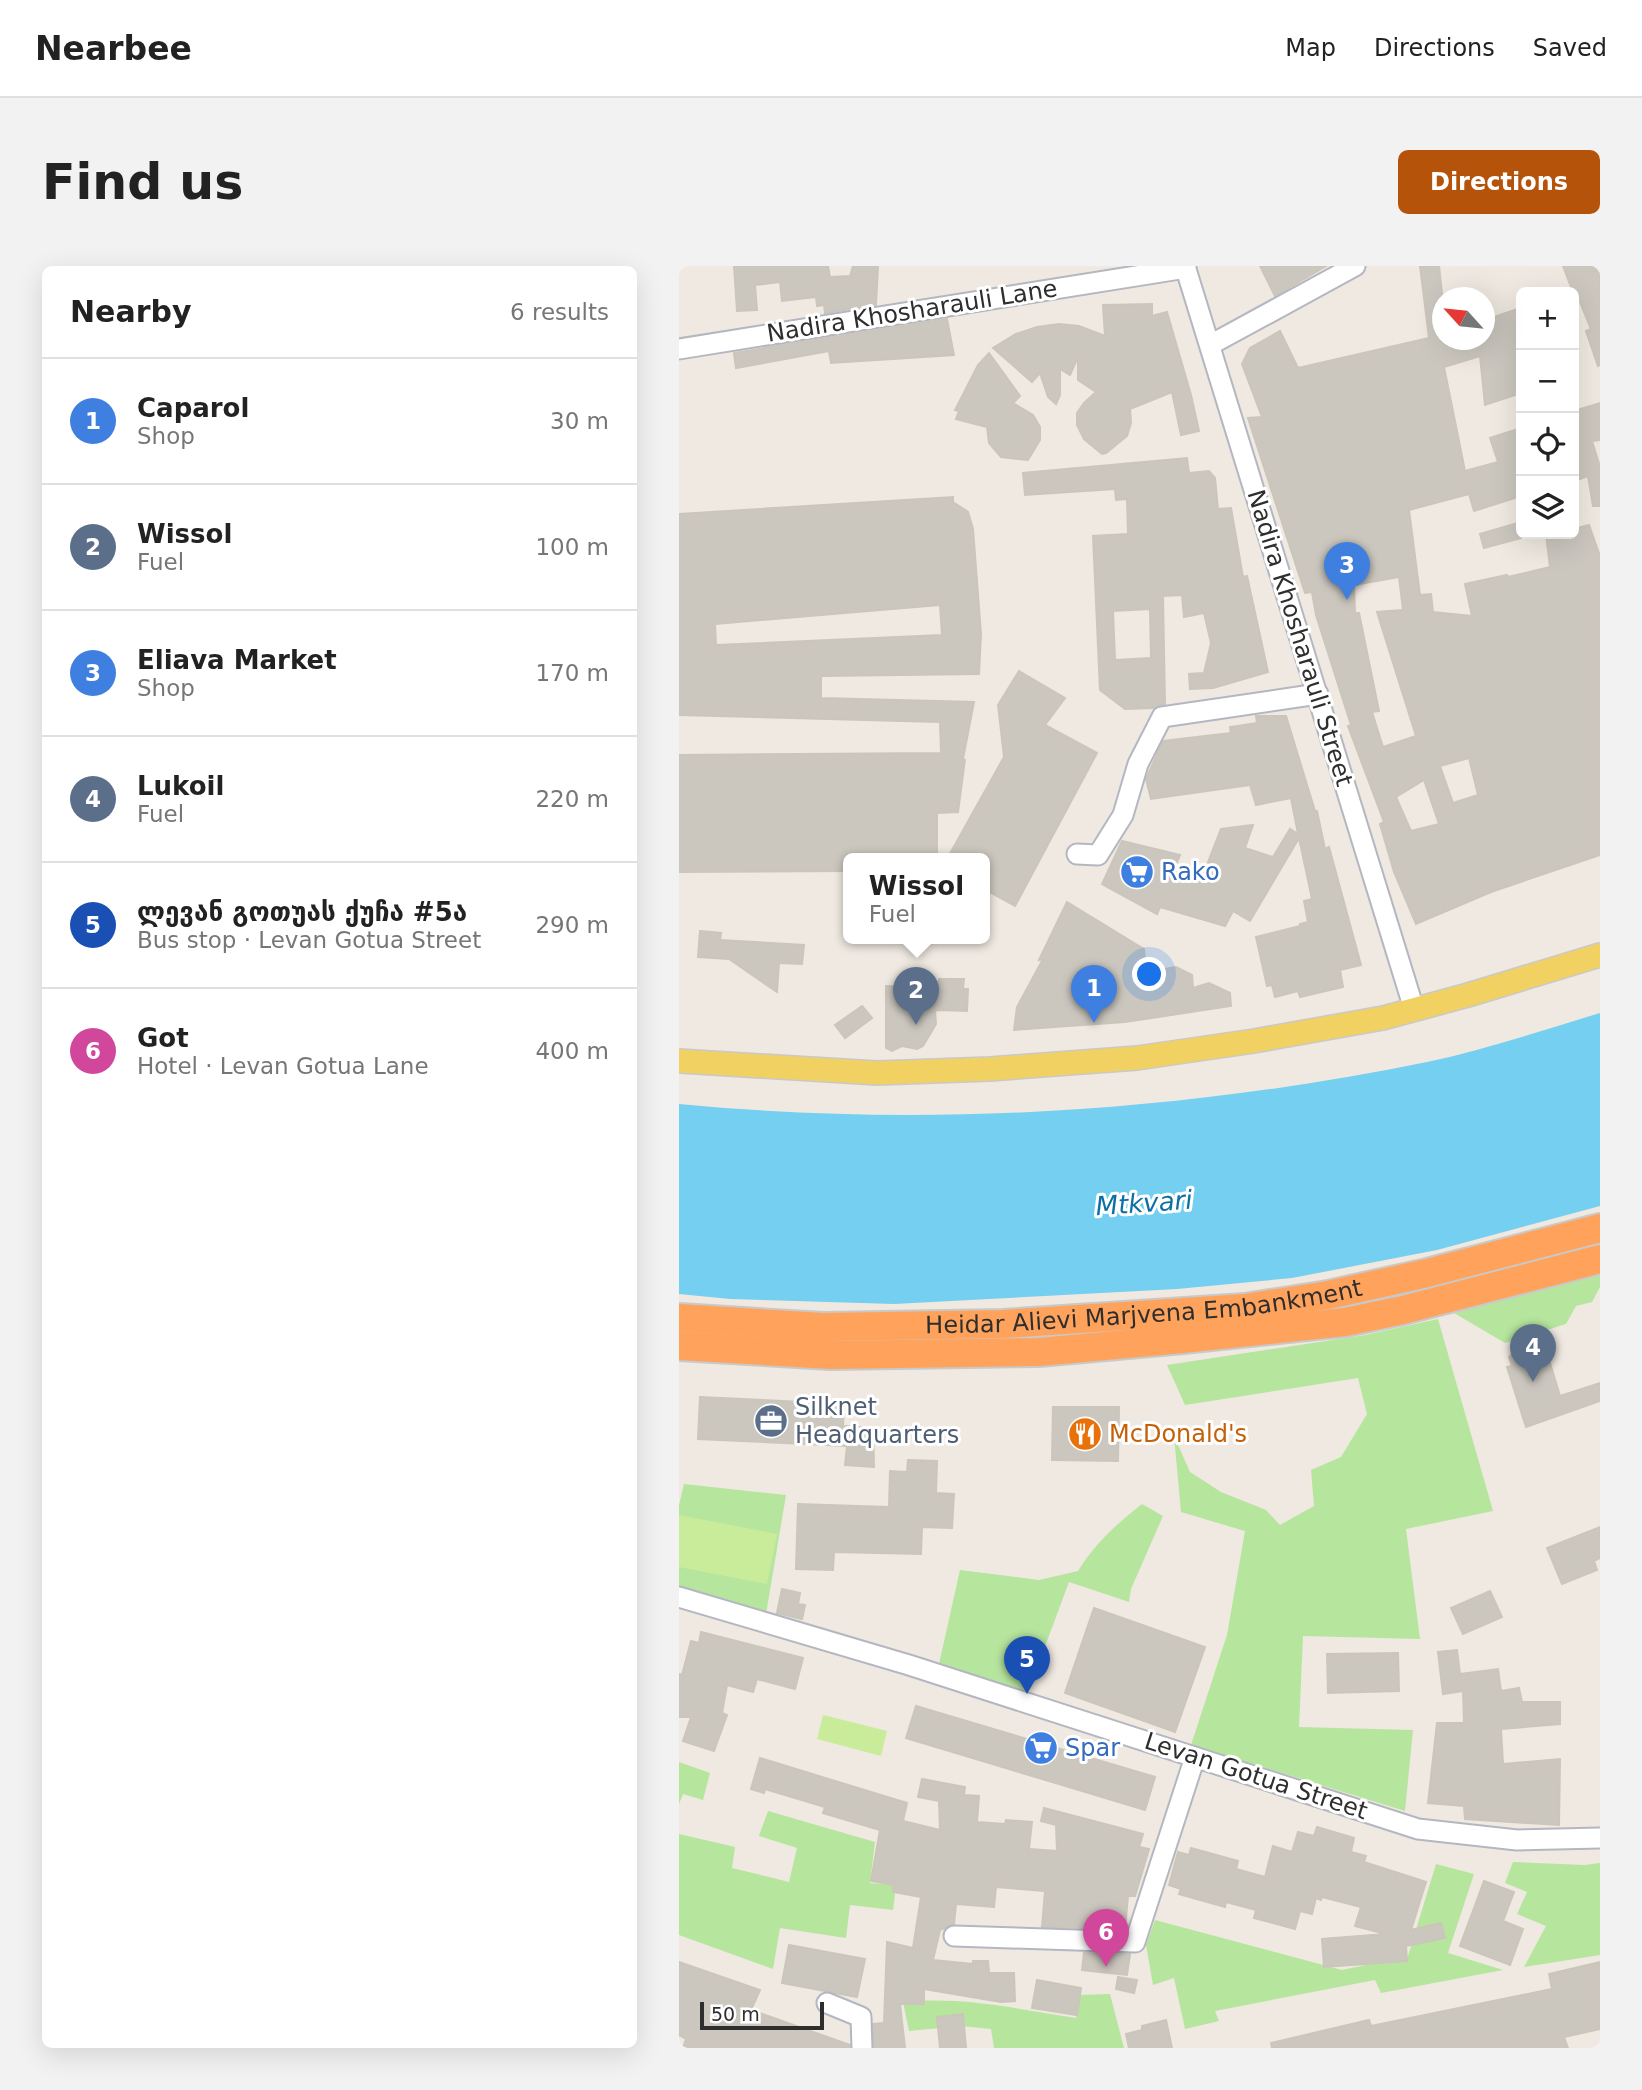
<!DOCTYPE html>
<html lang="en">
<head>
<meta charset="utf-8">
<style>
	:root { --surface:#fff; --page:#f2f2f2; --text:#222; --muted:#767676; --line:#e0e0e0; --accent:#b45309 }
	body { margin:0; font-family:"DejaVu Sans","Noto Sans Georgian",sans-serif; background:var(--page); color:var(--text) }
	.controls { position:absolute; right:21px; top:21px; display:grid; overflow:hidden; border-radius:10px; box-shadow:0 7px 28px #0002 }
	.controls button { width:63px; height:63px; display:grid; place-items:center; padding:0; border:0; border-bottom:2px solid var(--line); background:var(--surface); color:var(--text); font:35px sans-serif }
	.compass { position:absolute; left:753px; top:21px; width:63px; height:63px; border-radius:50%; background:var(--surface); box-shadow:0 7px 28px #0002; rotate:297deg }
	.scale { position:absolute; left:21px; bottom:18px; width:124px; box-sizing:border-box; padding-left:7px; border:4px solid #2e2e2e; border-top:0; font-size:19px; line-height:24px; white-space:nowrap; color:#2e2e2e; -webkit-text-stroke:5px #fff; paint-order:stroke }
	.you { position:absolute; left:471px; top:709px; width:24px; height:24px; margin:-18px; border:5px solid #fff; border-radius:50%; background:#1a73e8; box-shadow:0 0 0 10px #1a73e833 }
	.badge { display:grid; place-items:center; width:46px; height:46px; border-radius:50%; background:var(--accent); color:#fff; font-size:23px; font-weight:700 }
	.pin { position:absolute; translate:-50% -58px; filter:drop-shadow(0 2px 4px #0008) }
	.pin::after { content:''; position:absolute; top:37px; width:24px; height:21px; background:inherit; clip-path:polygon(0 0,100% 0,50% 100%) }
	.popup { position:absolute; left:164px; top:587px; width:147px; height:91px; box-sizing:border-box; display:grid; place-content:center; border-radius:10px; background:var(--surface); filter:drop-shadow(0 2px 5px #0005); font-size:23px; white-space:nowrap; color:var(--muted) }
	.popup b { font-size:26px; color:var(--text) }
	.popup::after { content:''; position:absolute; left:50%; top:100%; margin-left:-14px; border:14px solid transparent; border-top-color:var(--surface) }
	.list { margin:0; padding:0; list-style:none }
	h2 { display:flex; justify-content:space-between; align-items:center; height:91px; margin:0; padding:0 28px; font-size:30px }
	h2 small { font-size:23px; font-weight:400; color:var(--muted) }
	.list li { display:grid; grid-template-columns:46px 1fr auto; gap:21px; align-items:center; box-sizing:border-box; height:126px; padding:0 28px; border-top:2px solid var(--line) }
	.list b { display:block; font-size:26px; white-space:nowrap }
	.list p { margin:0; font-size:23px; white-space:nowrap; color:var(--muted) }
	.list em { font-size:23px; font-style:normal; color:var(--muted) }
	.icon { flex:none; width:38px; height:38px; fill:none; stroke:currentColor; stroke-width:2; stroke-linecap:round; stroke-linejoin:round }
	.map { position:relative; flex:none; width:921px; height:1782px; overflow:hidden; border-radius:10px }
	header { display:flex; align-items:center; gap:42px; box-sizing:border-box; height:98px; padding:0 35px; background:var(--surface); border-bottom:2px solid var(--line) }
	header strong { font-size:33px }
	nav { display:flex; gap:38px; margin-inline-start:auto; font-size:24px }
	.intro { display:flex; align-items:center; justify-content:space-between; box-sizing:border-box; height:168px; padding:0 42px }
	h1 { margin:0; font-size:49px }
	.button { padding:18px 32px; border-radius:10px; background:var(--accent); color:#fff; font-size:24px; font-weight:700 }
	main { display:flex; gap:42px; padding:0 42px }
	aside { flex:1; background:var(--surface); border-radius:10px; box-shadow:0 7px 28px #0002 }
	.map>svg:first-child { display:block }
</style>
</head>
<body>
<header>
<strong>Nearbee</strong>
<nav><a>Map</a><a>Directions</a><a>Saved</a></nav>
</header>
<div class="intro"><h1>Find us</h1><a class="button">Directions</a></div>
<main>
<aside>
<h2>Nearby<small>6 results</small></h2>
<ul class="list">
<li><span class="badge" style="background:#3f7fe0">1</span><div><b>Caparol</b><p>Shop</p></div><em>30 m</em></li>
<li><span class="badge" style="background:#5c6f8a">2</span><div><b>Wissol</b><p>Fuel</p></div><em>100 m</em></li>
<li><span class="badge" style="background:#3f7fe0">3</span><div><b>Eliava Market</b><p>Shop</p></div><em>170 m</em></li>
<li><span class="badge" style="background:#5c6f8a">4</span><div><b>Lukoil</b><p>Fuel</p></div><em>220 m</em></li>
<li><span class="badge" style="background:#1a4fb4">5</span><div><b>ლევან გოთუას ქუჩა #5ა</b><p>Bus stop · Levan Gotua Street</p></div><em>290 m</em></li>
<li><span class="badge" style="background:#d1479c">6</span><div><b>Got</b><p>Hotel · Levan Gotua Lane</p></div><em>400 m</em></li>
</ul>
</aside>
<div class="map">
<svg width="921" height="1782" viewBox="0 0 921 1782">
	<rect width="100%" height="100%" fill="#efe9e1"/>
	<g fill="#b6e59e">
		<path d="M921,1009v12l-8,15 -16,4 -10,18 -61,19 -51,-30z"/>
		<path d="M759,1053l55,192 -87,18 14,110 -117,-3 -4,91 114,3 -8,81 -214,-66 36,-110 18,-104 -64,-19 -7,-76 16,36 31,20 45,18 14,15 34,-19 -3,-36 30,-13 26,-43 -9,-36 -173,27 -18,-40 198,-30z"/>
		<path d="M5,1218l102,11 -20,119 -87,-25v-84z"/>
		<path d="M463,1238l21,12 -32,73 -2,13 -60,-20 -41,110 -89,-28 21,-94 79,10 39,-9c18,-29 38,-46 64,-67z"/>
		<path d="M0,1496l31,11 -7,27 -20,-6 -4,10z"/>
		<path d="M89,1545l107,31 -5,41 26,2 -3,25 -43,-5 -4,33 -66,-10 -7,41 -94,-34v-101l56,13 -3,21 57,14 8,-34 -38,-12z"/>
		<path d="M834,1596l72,3 15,-2v92l-76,12 22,-41 -29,-12 10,-22 -22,-9z"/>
		<path d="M757,1598l38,10 -26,79 55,17 -122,23 -6,-13 -160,31 4,10 -34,8 -11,-51 -21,7 -7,-40 9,-25 187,50 66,-14z"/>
		<path d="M431,1728l14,54h-130l-3,-19 -30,-3 -52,5 -6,-29c59,-6 115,7 173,16l3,-23z"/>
	</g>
	<g fill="#c9ec9a">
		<path d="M0,1249l98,19 -10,50 -88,-17z"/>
		<path d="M144,1449l64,16 -6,25 -64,-17z"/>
	</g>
	<path fill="#75cff0" d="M921,747v193l-163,44 -145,28 -115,11 -283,15 -164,-5 -51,-5v-190c250,24 502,8 748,-42 58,-12 116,-32 173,-49z"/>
	<g fill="#cbc7bf" stroke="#cbc5ba" stroke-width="2" fill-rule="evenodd">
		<path d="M55,0h94l2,11 20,-1 3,-10h25l-2,39 -51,8 -1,-8 -7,1 -1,-9 -34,4 -2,-19 -25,3 2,25 -20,1z"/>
		<path d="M581,0h66l-51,30z"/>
		<path d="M741,0h19l4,36v38h42v-20l36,-12v85l-36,12 -5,-49 -36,11 21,104 33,-9 -8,-24 31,-10v68l-47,15 -5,-17 -60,16 11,85 11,-1 2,18 39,4 -7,-32 42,-9 1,2 42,-10 -4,-33h28v-5l15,-4 11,31v299l-109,37 -75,32 -22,-52 -14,-48 4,-2 -36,-96 3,-1 -35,-110 -4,-23 -7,1 -57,-175 14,-1 -20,-53 8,-16 30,-17 18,37 131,-30zM720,311l4,33 -26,2 39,124 -33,11 -11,-35 7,-1 -20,-98h-4l-1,-28zM790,492l9,37 -25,8 -13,-37zM745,514l15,44 -28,7 -15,-34z"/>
		<path d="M884,0h37v99l-2,1 -12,-35 5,-2 -17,-42h-3z"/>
		<path d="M473,38v12l15,-4 24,83 8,36 -18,4 -9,-43 -42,17 1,14 -4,13 -21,17 -4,1 -18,-15 -7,-14v-12l7,-10 12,-11 -18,-12v-23l-8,18 -10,-6v26l-4,9 -8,-7 -8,-24 -8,9 -39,-34 23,-14 21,-7 22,-3 20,2 26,10 -2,-31z"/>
		<path d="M268,53l7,36 -123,8 -2,-12 -93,17 -2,-15z"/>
		<path d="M310,87l31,43 -7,7 20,12 7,12v13l-12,20 -27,-3 -12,-14 -2,-16 -31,-8 3,-8 -4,-1 23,-45z"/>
		<path d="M921,137v37l-8,1 8,26v39h-7l-5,-30 -14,5v-70z"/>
		<path d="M508,192l2,15 20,-2 6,7 3,31 13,-1 12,69 4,-1 21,96 -55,16 -23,1 -1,-15 15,-1 7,-30 -7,-30 -20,4 -2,-22 -19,1 2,108 -11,4 -29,1 -25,-19 -7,-154 35,-2 -1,-35 -11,1 -1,-11 -90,6 -2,-22zM471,343l1,49 -36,2 -2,-49z"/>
		<path d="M274,231v5l15,10 5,17 8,105 -2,40 -158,2v22l153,4 -12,62 3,-5 -7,53 -21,1v46h-89v12l-169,1v-117l262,-2 -1,-31 -261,-7v-201zM261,339l2,30 -226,10 -1,-21z"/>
		<path d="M842,256v16l-37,10 -4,-14z"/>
		<path d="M340,405l46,27 -20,27 52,28 -82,153 -31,-17v-30h-37l57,-102 -6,-52z"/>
		<path d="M577,450h30l29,95h2l8,38 4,-2 32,118 -21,5 3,17 -43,10 -2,-6 -23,6 -3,-12 -5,1 -11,-49 44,-11v-2l8,-2 -4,-21 8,-2 -13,-61 -49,83 -17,-10 -8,15 -65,-19 -3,7 -55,-30 20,-43 58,14 -5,12 28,8 18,-46 32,-4 -8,23 28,9 17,-28 8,5 -7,-36 -35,7 -6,-20 -99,14 -5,-20 17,-38 68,-8 -1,-6 27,-4z"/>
		<path d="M388,636l77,47 1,12 12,-1 1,10 18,-3 16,8 1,13 16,-5 21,10 1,13 -106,16 -111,8 3,-23 26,-48 -4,1z"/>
		<path d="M21,665l21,2 -1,7 84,5 -2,19 -23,-1 -2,29 -48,-33 -31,-2z"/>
		<path d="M260,713h25l-1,10h5l-1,22 -32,-1 1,14 -13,22 -6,3 -15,-3 -10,5 -6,-3v-62l52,2z"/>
		<path d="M183,740l10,12 -27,20 -10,-13z"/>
		<path d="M853,1079l7,2 5,7 3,-1 13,43 40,-13v18l-74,26 -19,-60 5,-1 -3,-9 6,-6z"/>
		<path d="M21,1131l144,7 -1,22 30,2 1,39 -29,-2 2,-19 -149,-7z"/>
		<path d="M374,1141h66l-1,54 -66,-1z"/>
		<path d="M229,1194l29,1 -1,32 18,1 -2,34 -30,-1 -1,27 -87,-2 -1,18 -37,-1 2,-65 91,3 1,-36 17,1z"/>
		<path d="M921,1261v31l-6,3 3,9 -35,14 -15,-36z"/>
		<path d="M103,1323l18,4 -2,11 7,1 -3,14 -25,-6z"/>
		<path d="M811,1325l12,26 -39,17 -12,-26z"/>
		<path d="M415,1342l111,39 -30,85 -110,-39z"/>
		<path d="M22,1366l102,26 -8,31 -38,-10 -4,13 -26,-7 -5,28 5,2 -13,36 -31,-10 8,-24h-12v-43l3,1 9,-34 8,2z"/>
		<path d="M778,1384l3,24 38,-5 3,22 18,-3 3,14h38v22l-59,5 2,35 57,-5 -1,66 -94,-6 -1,-13 -36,-3 9,-80h27l-1,-32 -20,3 -5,-42z"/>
		<path d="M719,1387l1,38 -71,2 -1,-39z"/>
		<path d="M237,1440l239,71 -10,33 -239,-72z"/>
		<path d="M81,1492l147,45 -4,18 37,9 -1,-29 -21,-4 4,-18 43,8 -1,8 15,1 -2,26 28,2 1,-4 26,2 -3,27 28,2 -1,-26 -15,-4 3,-13 99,26 -4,13 10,2 -14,47h-7l-3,33 -83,-2 3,-36 -49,-4 -2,20 -38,-3 -2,20 -14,6 -7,30 40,4v-3h15l1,12h25l1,28 -14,1 -77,-13v15h-24l5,44h-31l-1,-24 11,-1 3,-81 26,6 8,-51 -28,-5 1,-7 -23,-4 9,-51 -57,-17 2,-6 -60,-18 -1,4 -13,-4z"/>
		<path d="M638,1561l37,11 -3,14 15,4 -2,6 62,20 -15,48 30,-7 4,15 -39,8 1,15 -83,6 -2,-28 64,-5 -31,-8 6,-19 -39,-10 -1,3 -5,-2 -4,16 -12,-3 -5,18 -41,-11 2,-8 -30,-8 -1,5 -46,-13 2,-5 -12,-4 9,-33 11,3 2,-7 47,13 -2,8 29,8 8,-31 19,6 6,-20 16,4z"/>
		<path d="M805,1615l30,11 -11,29 20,8 -13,36 -50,-19z"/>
		<path d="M110,1679l76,14 -8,38 -75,-14z"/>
		<path d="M405,1687l46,1 -3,21 -45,-5z"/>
		<path d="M0,1696l81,28 -9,20 99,35v3h-167l3,-9 -7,-4z"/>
		<path d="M921,1696v67l-36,8 4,11h-296l-1,-5 98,-23 2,6 181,-37 -3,-15z"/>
		<path d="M439,1711l19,3 -3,13 -18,-4z"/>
		<path d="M358,1714l44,8 -4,27 -45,-7z"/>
		<path d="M284,1748l3,34h-26l-3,-31z"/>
		<path d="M487,1754l6,28h-43l-3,-14 16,-4v-4z"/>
	</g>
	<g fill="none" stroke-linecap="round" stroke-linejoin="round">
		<g stroke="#b4b7c1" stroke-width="23">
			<g id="minor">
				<path d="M506,0l229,743"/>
				<path d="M531,79l145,-79"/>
				<path d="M0,83l507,-81"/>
				<path d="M398,588l21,1 25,-40 15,-51 24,-47 156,-23"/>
				<path d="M0,1331l230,68 509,164 99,11 83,-2"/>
				<path d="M275,1670l181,6 60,-185"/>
				<path d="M148,1737l34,14 1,31"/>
			</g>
		</g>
		<g stroke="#c9c9c9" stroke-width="26">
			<path id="major" d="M0,795l198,12 113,-4 147,-11 117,-17 129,-23 85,-23 132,-40"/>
		</g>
		<g stroke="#c9c9c9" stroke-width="32">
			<g id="highway">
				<path id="s1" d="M0,1052l144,9 180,-3 242,-16 83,-13 99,-22 173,-45"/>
				<path d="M0,1080l152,9 208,-3 144,-13 162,-17 58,-12 197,-51"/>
			</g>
		</g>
		<use href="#minor" stroke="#fff" stroke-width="19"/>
		<use href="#major" stroke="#f2d163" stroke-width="23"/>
		<use href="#highway" stroke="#ffa35c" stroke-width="28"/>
	</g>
	<defs>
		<g id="supermarket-disc" transform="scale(1.75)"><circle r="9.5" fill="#3f7fe0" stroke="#fff"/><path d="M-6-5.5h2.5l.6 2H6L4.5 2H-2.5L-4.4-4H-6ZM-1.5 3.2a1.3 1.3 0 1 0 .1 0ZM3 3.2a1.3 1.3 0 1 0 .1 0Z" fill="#fff"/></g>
		<g id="office-disc" transform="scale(1.75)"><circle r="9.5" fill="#5c6f8a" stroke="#fff"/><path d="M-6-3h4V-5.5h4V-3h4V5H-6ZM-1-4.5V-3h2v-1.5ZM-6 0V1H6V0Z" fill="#fff"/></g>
		<g id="restaurant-disc" transform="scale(1.75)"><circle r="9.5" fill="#e8710a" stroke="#fff"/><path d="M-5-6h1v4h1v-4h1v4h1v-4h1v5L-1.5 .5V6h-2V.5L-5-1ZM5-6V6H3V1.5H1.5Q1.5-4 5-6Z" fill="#fff"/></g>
	</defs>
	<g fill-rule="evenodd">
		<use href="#supermarket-disc" x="458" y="606"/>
		<use href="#office-disc" x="92" y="1155"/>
		<use href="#restaurant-disc" x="406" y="1168"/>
		<use href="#supermarket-disc" x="362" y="1482"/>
	</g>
	<g text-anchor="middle" stroke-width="6" stroke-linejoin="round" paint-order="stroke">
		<g font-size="24" fill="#2e2e2e" stroke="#fff">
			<text transform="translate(233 45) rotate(-9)" y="8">Nadira Khosharauli Lane</text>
			<text transform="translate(621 372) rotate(73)" y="8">Nadira Khosharauli Street</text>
			<text dy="8" stroke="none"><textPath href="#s1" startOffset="466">Heidar Alievi Marjvena Embankment</textPath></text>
			<text transform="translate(577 1510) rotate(18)" y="8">Levan Gotua Street</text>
		</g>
		<g font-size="24" fill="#366cbe" stroke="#fff" text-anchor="start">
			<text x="482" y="614">Rako</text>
			<text x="386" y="1490">Spar</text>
		</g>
		<g font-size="24" fill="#4e5e75" stroke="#fff" text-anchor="start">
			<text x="116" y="1149">Silknet<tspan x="116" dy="28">Headquarters</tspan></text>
		</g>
		<g font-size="24" fill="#c56008" stroke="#fff" text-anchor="start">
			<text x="430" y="1176">McDonald's</text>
		</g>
		<g font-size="26" font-style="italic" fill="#0d6fa3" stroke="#fff">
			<text transform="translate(465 937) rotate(-4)" y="9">Mtkvari</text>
		</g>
	</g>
</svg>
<div class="controls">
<button>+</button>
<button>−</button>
<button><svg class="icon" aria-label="locate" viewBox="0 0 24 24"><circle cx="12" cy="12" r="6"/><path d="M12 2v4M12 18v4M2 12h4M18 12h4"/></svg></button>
<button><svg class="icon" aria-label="layers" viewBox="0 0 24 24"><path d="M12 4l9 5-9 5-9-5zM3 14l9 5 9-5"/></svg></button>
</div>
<svg class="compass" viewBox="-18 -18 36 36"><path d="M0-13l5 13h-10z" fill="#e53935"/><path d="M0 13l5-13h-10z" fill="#767676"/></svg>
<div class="scale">50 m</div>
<div class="you"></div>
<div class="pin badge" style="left:415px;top:757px;background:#3f7fe0">1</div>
<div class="pin badge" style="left:237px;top:759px;background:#5c6f8a">2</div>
<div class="popup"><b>Wissol</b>Fuel</div>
<div class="pin badge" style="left:668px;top:334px;background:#3f7fe0">3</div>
<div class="pin badge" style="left:854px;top:1116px;background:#5c6f8a">4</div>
<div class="pin badge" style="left:348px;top:1428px;background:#1a4fb4">5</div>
<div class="pin badge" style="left:427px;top:1701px;background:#d1479c">6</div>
</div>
</main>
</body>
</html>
